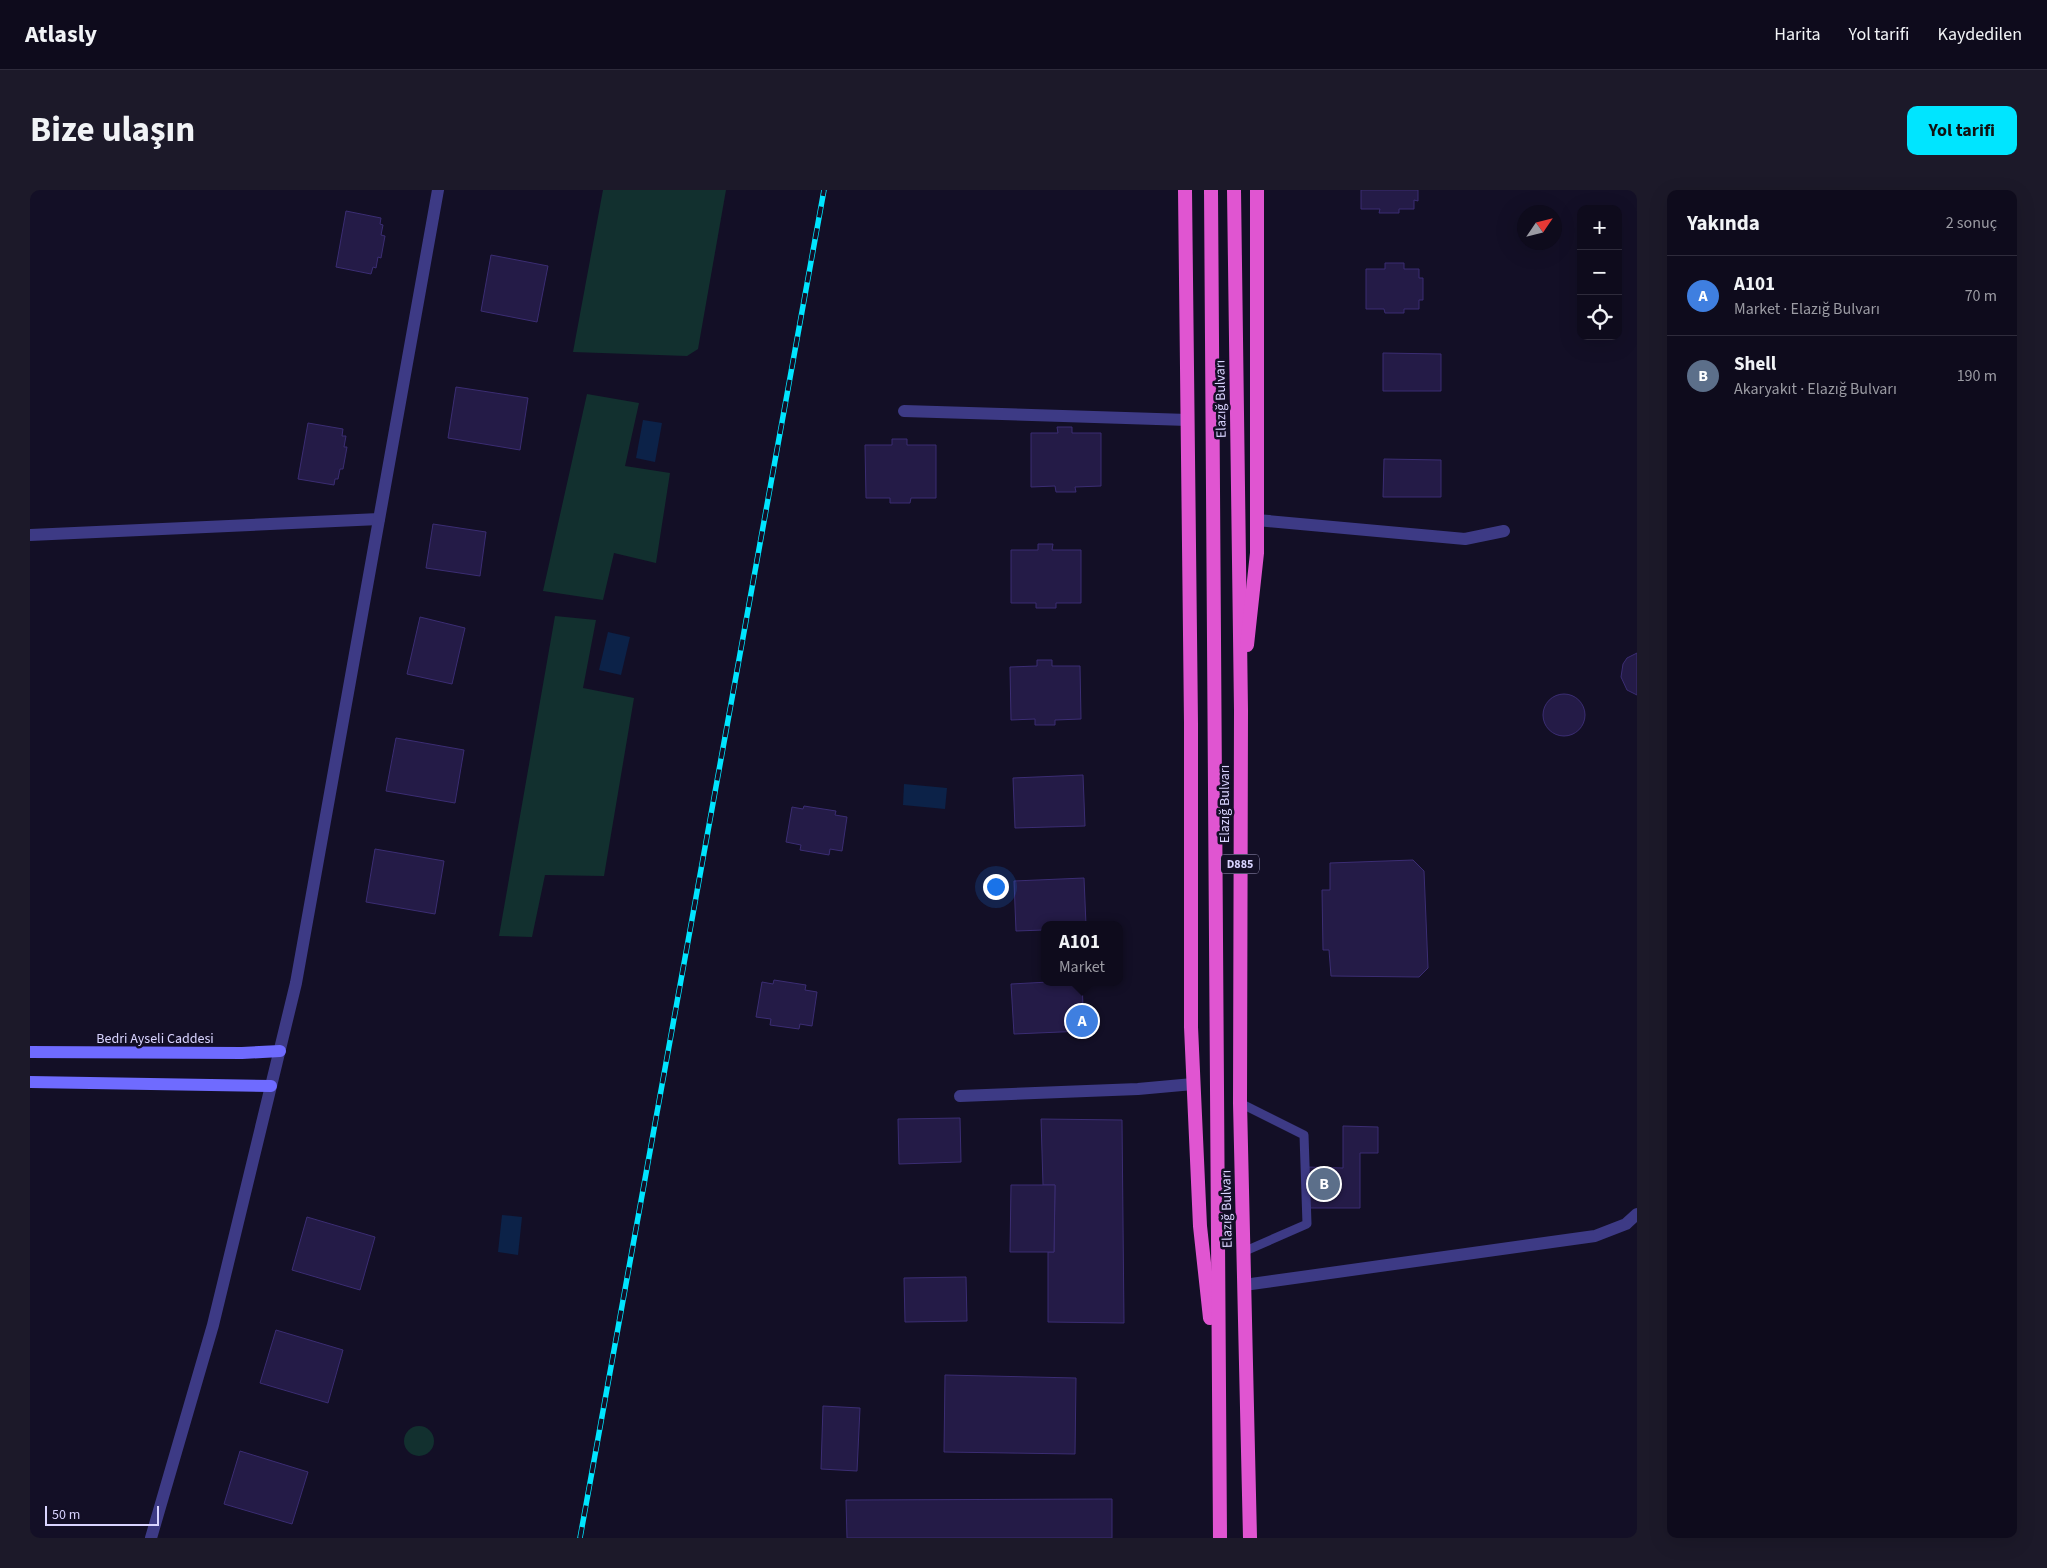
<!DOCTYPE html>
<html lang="tr">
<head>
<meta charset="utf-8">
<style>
	:root { --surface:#0e0b1c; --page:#1c1929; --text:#f1f3f6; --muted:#9b9ba3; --line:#2e2b3b; --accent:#00e5ff }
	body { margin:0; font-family:"Source Sans 3",sans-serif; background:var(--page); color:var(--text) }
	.controls { position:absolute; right:15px; top:15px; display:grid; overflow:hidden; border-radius:10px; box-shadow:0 5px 20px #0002 }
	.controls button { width:45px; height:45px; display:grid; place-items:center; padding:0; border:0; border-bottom:1px solid var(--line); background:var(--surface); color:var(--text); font:25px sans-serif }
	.compass { position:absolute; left:1487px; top:15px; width:45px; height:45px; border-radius:50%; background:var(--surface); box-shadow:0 5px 20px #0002; rotate:55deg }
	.scale { position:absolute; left:15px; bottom:12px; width:114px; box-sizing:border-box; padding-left:5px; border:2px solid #d9d4ff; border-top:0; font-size:14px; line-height:18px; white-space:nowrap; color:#d9d4ff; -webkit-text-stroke:4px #130f26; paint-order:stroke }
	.you { position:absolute; left:965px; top:696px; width:18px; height:18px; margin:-12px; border:4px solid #fff; border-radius:50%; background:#1a73e8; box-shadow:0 0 0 8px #1a73e833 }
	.badge { display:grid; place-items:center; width:32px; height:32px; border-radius:50%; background:var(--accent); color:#fff; font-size:16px; font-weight:700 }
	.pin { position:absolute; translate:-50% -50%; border:2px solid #fff; box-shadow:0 1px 5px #0006 }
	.popup { position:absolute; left:1011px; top:731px; width:82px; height:65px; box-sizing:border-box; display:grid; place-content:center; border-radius:10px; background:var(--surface); filter:drop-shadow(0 1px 4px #0005); font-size:16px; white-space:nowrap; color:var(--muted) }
	.popup b { font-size:19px; color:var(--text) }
	.popup::after { content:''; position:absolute; left:50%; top:100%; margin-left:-10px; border:10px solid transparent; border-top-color:var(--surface) }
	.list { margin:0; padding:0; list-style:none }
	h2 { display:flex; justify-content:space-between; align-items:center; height:65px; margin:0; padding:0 20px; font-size:21px }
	h2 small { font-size:16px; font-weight:400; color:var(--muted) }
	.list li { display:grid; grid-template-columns:32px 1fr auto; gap:15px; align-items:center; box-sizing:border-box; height:80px; padding:0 20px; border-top:1px solid var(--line) }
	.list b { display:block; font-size:19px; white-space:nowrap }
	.list p { margin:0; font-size:16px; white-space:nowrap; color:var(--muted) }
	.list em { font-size:16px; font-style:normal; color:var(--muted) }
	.icon { flex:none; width:28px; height:28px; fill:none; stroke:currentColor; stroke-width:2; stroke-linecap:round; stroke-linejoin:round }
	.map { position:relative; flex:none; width:1607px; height:1348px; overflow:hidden; border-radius:10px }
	header { display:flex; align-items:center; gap:30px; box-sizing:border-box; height:70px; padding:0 25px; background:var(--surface); border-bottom:1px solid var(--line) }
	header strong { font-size:24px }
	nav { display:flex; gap:28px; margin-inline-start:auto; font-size:18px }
	.intro { display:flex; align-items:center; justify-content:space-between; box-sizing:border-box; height:120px; padding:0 30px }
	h1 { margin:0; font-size:35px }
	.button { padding:12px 22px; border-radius:10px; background:var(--accent); color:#111; font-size:18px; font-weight:700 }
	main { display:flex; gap:30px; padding:0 30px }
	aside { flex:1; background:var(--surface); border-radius:10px; box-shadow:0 5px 20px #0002 }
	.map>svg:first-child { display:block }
</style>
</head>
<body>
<header>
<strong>Atlasly</strong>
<nav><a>Harita</a><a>Yol tarifi</a><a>Kaydedilen</a></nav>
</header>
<div class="intro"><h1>Bize ulaşın</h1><a class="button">Yol tarifi</a></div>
<main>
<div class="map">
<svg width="1607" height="1348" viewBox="0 0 1607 1348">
	<rect width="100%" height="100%" fill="#130f26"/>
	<g fill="#12302f">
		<path d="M573,0h123l-28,159 -11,7 -114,-4z"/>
		<path d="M557,204l52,9 -14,63 45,7 -14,90 -42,-10 -11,47 -60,-9z"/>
		<path d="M525,426l41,4 -13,68 51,10 -30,178 -59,-1 -13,62 -33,-1z"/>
		<circle cx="389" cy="1251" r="15"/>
	</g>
	<g fill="#0c2248">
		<path d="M613,230l19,3 -7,39 -19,-4z"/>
		<path d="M578,442l22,5 -9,38 -22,-5z"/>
		<path d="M874,594l43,4 -2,21 -42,-4z"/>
		<path d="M472,1025l20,2 -4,38 -20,-3z"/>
	</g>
	<g fill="#241b47" stroke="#3b2d73">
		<path d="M1331,0h57v11l-4,-1v9h-15v4h-20l1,-4h-19z"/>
		<path d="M316,21l35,7 -1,6 3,1 -2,10 4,1 -4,22 -3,-1 -2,11 -3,-1 -2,7 -35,-7z"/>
		<path d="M461,65l57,11 -11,56 -56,-11z"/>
		<path d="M1355,73h19v6h15v9h4v22h-4v9h-15v4h-19l-1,-4h-18v-40h19z"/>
		<path d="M1353,163l58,1v37h-58z"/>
		<path d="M426,197l72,11 -8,52 -72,-12z"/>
		<path d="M278,233l35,6 -1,7h4l-2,11h3l-4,22h-3l-2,10h-3l-1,6 -36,-6z"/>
		<path d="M1027,237h15v6h29v53l-26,1 1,5h-20l-1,-6 -24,1v-54h27z"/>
		<path d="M862,249h15v6h29v53h-25l-1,5h-20v-5h-24l-1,-53h27z"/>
		<path d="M1354,269l57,1v37h-58z"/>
		<path d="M403,334l53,8 -6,44 -54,-8z"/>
		<path d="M1008,354h15l-1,6h29v53h-25v5h-20v-5h-25v-53h27z"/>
		<path d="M390,427l45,11 -13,56 -45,-10z"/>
		<path d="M1607,463v42l-10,-5 -6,-13 2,-13 4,-6z"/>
		<path d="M1007,470h15v6h28l1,53 -26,1v5h-20v-6l-24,1 -1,-53 27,-1z"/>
		<circle cx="1534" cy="525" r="21"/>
		<path d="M366,548l68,12 -9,53 -69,-12z"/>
		<path d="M1053,585l2,51 -70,2 -2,-50z"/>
		<path d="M774,616l32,5 -1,4 12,2 -5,34 -12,-2 -1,6 -29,-5 1,-5 -15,-3 6,-35 11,2z"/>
		<path d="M345,659l69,12 -9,53 -69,-12z"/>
		<path d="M1383,670l11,11 4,97 -9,9 -88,-1 -2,-26h-6l-1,-60h8v-27z"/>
		<path d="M1054,688l2,47h-42v5l-28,1 -2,-50z"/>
		<path d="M744,790l32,5 -1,5 12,2 -5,34 -12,-2 -1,5 -29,-4 1,-6 -15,-2 6,-35 11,2z"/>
		<path d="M1019,792h33l2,49 -70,3 -3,-50z"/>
		<path d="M930,928l1,44 -62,2 -1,-45z"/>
		<path d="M1011,929l81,1 2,203 -76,-1v-70h6l1,-67h-12z"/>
		<path d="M1313,936l35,1v26h-18v55h-54v-41l37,1z"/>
		<path d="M981,995h44l-1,67h-44z"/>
		<path d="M277,1027l68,20 -15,53 -68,-20z"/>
		<path d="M936,1087l1,44 -62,1 -1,-44z"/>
		<path d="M246,1140l67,20 -15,53 -68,-20z"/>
		<path d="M915,1185l131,3 -1,76 -131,-2z"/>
		<path d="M793,1216l37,2 -3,63 -36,-2z"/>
		<path d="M210,1261l68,21 -16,52 -68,-20z"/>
		<path d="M1082,1309v39h-265l-1,-38z"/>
	</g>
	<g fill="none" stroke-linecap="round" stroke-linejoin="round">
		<path stroke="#3d3a85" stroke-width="9" d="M1210,913l64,32 3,89 -64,28"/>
		<g stroke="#3d3a85" stroke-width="12">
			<path d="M874,221l284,9"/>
			<path d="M1227,330l208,19 39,-8"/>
			<path d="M0,345l349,-16"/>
			<path d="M930,906l178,-7 55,-5"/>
			<path d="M1214,1095l351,-49 31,-12 11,-10"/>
			<path d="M121,1348l62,-213 83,-342 142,-793"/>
		</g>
		<g stroke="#6f6bff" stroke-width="12">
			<path d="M0,862l212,1 38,-2"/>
			<path d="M0,892l241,4"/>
		</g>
		<g stroke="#e055d1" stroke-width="14">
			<path d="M1155,0l6,533v304l9,199 10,92"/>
			<path d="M1181,0l9,1348"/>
			<path d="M1204,0l7,520 -1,393 10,435"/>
			<path d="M1217,455l10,-92v-363"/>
		</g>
		<g stroke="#00e5ff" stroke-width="5.5">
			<path id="rail" d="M550,1348l244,-1348"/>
		</g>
		<use href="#rail" stroke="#130f26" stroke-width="4" stroke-dasharray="11" stroke-linecap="butt"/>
	</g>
	<g text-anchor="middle" stroke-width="5" stroke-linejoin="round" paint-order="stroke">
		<rect fill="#130f26" stroke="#9e99be" stroke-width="1" x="1191" y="664.5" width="38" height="19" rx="4"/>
		<g font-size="12" font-weight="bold" fill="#d9d4ff">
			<text x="1210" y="678">D885</text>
		</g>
		<g font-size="14" fill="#d9d4ff" stroke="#130f26">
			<text transform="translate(1190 209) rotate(-91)" y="5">Elazığ Bulvarı</text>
			<text transform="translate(1194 614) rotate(-90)" y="5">Elazığ Bulvarı</text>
			<text x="125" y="853">Bedri Ayseli Caddesi</text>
			<text transform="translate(1196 1019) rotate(-91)" y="5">Elazığ Bulvarı</text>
		</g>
	</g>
</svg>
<div class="controls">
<button>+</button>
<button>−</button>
<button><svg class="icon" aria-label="locate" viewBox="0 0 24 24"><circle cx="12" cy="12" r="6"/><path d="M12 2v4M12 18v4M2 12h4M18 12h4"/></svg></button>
</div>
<svg class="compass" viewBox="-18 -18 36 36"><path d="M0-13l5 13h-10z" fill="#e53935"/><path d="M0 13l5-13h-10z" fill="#9b9ba3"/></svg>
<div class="scale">50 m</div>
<div class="you"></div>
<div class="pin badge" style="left:1052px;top:831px;background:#3f7fe0">A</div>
<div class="popup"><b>A101</b>Market</div>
<div class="pin badge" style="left:1294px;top:994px;background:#5c6f8a">B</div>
</div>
<aside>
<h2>Yakında<small>2 sonuç</small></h2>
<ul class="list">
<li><span class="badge" style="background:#3f7fe0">A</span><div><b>A101</b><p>Market · Elazığ Bulvarı</p></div><em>70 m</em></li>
<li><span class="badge" style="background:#5c6f8a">B</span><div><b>Shell</b><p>Akaryakıt · Elazığ Bulvarı</p></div><em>190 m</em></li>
</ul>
</aside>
</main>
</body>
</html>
